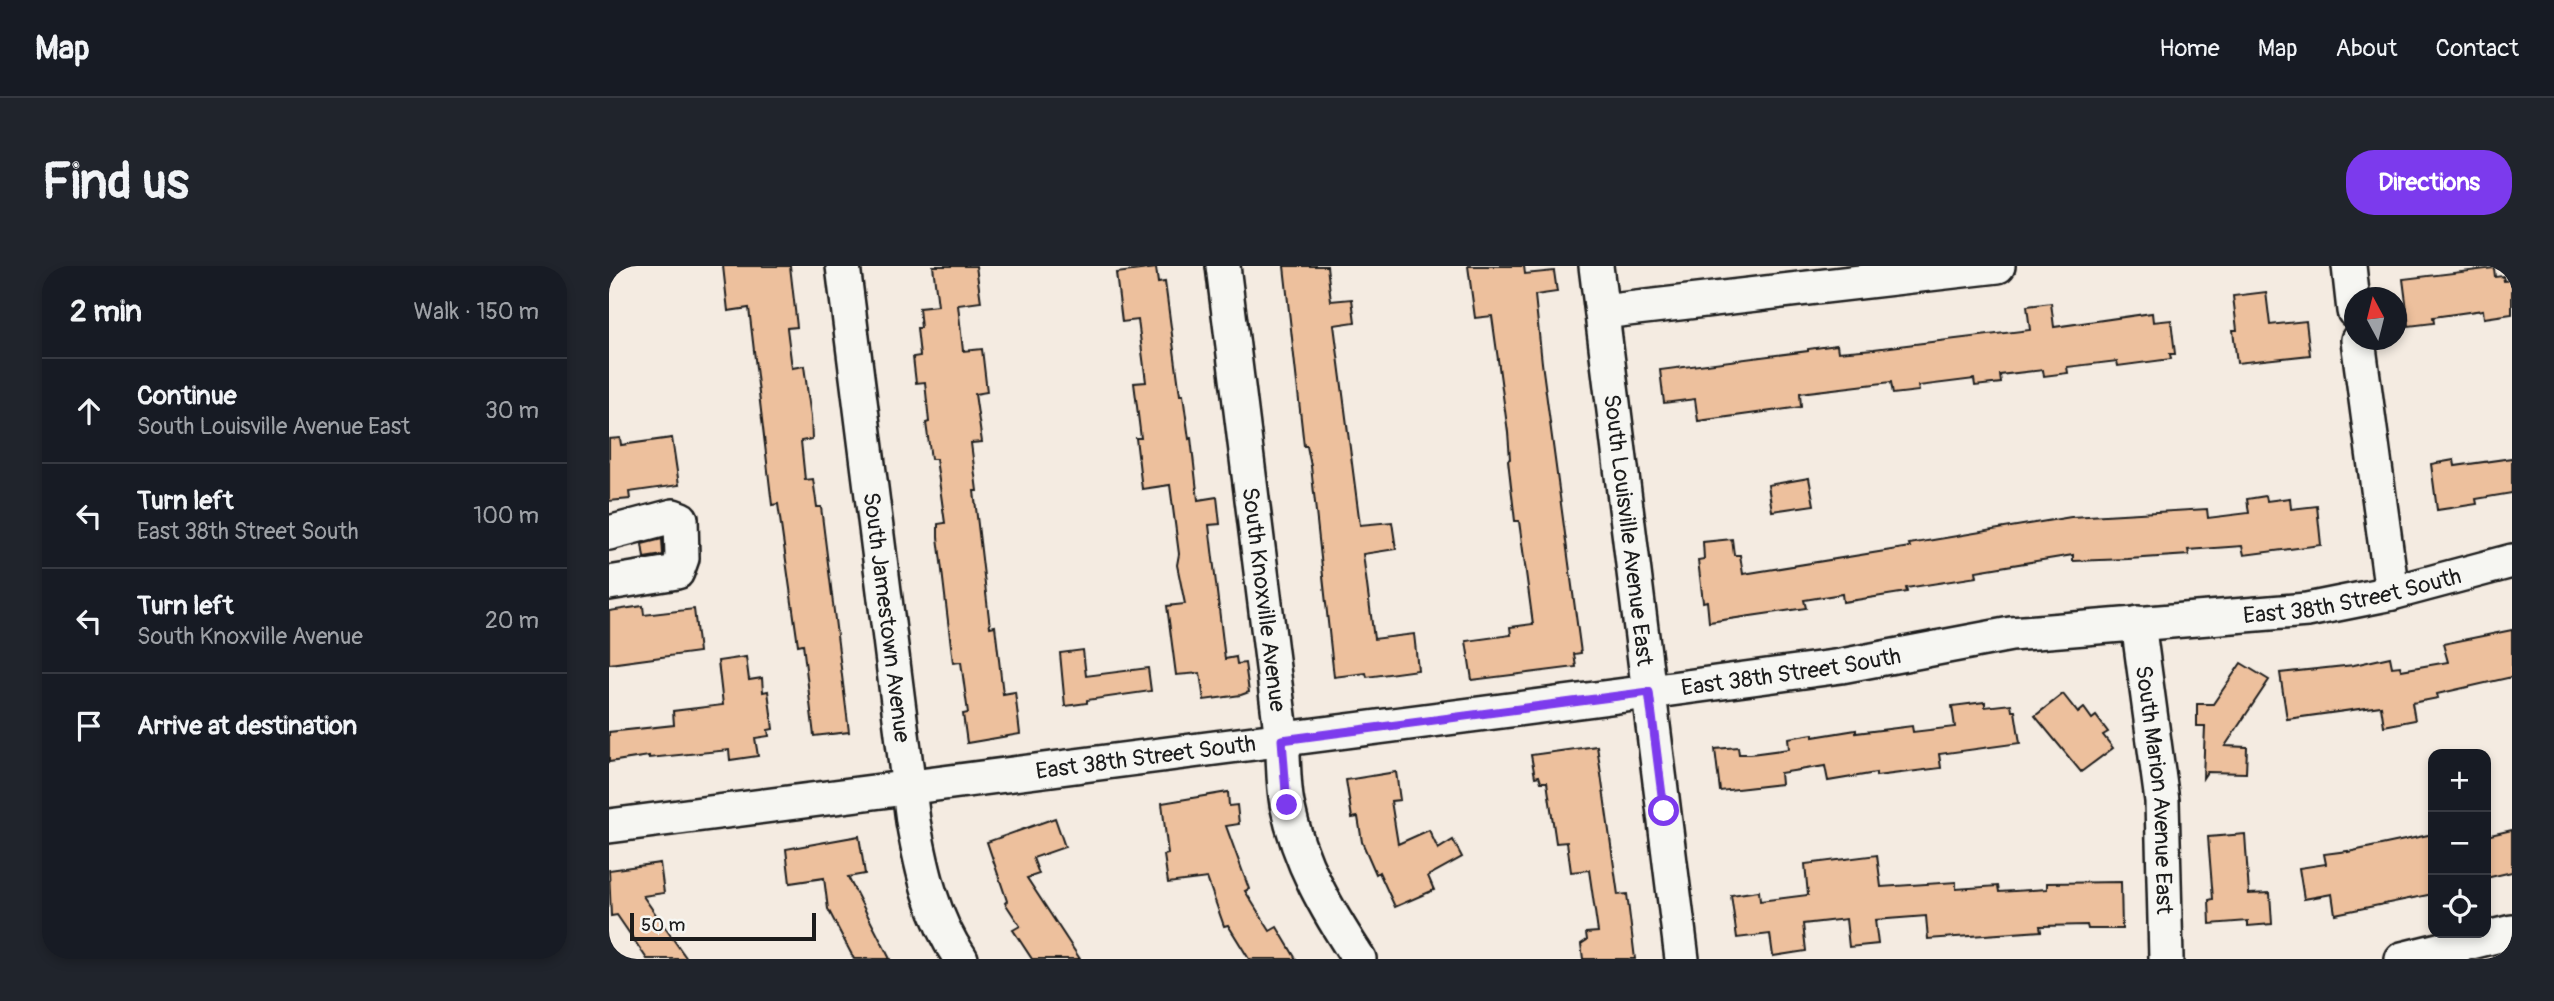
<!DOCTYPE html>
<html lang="en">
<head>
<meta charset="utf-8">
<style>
	:root { --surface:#171b24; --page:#20242c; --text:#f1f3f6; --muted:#9ea1a6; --line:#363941; --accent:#7c3aed }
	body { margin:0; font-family:Pangolin,sans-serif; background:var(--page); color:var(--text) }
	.controls { position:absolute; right:21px; bottom:21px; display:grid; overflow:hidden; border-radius:14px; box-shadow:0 4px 10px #0003 }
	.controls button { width:63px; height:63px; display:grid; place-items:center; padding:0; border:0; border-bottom:2px solid var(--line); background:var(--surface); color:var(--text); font:35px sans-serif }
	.compass { position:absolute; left:1735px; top:21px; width:63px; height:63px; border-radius:50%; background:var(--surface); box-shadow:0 4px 10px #0003; rotate:353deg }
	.scale { position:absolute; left:21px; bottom:18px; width:186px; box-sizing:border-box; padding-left:7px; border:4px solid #1c1c1c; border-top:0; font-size:19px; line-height:24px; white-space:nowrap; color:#1c1c1c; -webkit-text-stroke:5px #f6f6f2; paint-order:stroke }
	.stop { position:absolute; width:21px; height:21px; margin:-16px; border:5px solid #7c3aed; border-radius:50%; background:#fff }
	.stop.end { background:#7c3aed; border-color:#fff; box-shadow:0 2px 7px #0008 }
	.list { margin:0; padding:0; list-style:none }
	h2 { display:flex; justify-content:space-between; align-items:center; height:91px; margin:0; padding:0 28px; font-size:30px }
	h2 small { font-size:23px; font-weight:400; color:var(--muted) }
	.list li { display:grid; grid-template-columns:46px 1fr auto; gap:21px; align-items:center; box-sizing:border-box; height:105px; padding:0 28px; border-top:2px solid var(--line) }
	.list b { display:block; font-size:26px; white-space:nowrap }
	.list p { margin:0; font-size:23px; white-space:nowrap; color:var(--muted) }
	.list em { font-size:23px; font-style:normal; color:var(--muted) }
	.icon { flex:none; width:38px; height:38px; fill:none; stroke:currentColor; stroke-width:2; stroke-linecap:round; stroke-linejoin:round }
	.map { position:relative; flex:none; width:1903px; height:693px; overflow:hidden; border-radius:28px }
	header { display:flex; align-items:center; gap:42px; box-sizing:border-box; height:98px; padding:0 35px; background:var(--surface); border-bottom:2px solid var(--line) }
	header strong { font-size:33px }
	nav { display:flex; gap:38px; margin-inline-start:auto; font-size:24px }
	.intro { display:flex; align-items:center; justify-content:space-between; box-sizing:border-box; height:168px; padding:0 42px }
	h1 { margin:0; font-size:49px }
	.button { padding:18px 32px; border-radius:28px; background:var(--accent); color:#fff; font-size:24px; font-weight:700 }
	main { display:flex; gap:42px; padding:0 42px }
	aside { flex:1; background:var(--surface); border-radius:28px; box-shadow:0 4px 10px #0003 }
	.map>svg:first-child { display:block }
</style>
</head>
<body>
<header>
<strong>Map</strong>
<nav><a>Home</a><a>Map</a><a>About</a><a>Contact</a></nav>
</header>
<div class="intro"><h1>Find us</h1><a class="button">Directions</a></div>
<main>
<aside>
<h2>2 min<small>Walk · 150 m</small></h2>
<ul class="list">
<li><svg class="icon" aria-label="ahead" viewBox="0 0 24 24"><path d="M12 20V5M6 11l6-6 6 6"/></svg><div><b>Continue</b><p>South Louisville Avenue East</p></div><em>30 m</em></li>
<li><svg class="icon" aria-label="left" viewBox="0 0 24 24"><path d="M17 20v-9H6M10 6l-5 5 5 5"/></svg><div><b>Turn left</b><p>East 38th Street South</p></div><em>100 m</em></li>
<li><svg class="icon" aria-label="left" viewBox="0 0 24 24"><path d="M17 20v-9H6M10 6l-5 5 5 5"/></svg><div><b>Turn left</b><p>South Knoxville Avenue</p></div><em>20 m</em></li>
<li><svg class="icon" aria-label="arrive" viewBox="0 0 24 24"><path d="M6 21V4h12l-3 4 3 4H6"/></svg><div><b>Arrive at destination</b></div></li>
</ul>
</aside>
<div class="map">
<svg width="1903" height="693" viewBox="0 0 1903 693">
	<rect width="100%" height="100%" fill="#f4ebe1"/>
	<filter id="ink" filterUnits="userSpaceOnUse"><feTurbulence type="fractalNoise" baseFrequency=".0143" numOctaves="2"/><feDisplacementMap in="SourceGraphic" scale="14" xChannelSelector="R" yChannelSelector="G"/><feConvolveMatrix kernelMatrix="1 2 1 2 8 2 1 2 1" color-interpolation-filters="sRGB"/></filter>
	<g filter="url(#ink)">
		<g fill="#edc09d" stroke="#1c1c1c" stroke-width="2">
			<path d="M114,0h67l7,61 -10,1 5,40 12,-2 7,51 1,22 -11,2 4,39 8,-1 4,28h4l28,225 -35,4 -11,-92 -5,1 -20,-141 -6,1 -23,-197 -21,3z"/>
			<path d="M324,0h43l5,36 -23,3 5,46 19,-2 5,43 -12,2 7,48 -11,1 6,48h-3l16,136 5,-1 8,68 12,-2 5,42 -53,9 -4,-29 5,-1 -7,-51 -8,1 -15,-126v-13l7,-1 -9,-64h-5l-5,-36 3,-1 -4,-40 -9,1 -3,-26 7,-1 -3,-28h4l-2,-20 19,-2z"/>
			<path d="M675,0h43l4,35 21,-2 3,23 -21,3 26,200 32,-3 4,27 -33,5 11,85 40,-5 4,36 -51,7 -1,-4 -32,4 -23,-211 -4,-20h-3z"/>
			<path d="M859,0h56l1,8 29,-3 3,21 -22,3 7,68 39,290 -7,1 2,13 -104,13 -6,-39 45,-6 -1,-8 23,-3 -14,-103h-4l-7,-61 2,-1 -2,-27 -16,-116 -17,2z"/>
			<path d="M547,2l2,15 7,-1 15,113h3l6,44 2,-1 7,62 19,-3 3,27 -11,1 16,134 11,-2 1,7 8,-1 4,29 -8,3 -37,5 -4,-27 -24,2 -9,-69 18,-2 -8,-39 2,-11 -9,-69 -28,4 -6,-51h5l-7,-55 12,-1 -8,-62 -16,2 -6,-49z"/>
			<path d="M1885,2l1,9 8,-1 1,5 8,-1v34l-28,4 -1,-8 -50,7 1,6 -25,3 -6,-47z"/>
			<path d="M1657,26l4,33 36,-4 4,34 -73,8 -4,-33h4l-4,-34z"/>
			<path d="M1442,37l3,24 98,-14 1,9 18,-2 4,34h-5l1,5 -53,7 -1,-5 -50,6 1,6 -24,3 -1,-6 -43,5 1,8 -26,3 -1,-7 -56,7 1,5 -26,3 -2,-12 -91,11 1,14 -103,14 -3,-22 -31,4 -4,-33 148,-19v-2l29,-4 1,7 36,-3 156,-19 -3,-24z"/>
			<path d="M11,172l1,7 51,-7 7,47 -50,7 1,7 -21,2v-62z"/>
			<path d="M1903,192v35l-36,6 1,5 -40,6 -6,-46 23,-4 1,6z"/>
			<path d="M1200,212l5,27 -42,6 -4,-26z"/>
			<path d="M1657,230l1,5 23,-3 1,11 26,-3 4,39 -77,10 -2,-9 -54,4 1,5 -61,4 -55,2v-6l-97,16 1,6 -71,11 1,4 -64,10 -1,-8 -38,6 2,8 -97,14 -2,-21 -4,1 -5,-42 6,-1 -1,-17 29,-3 2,16h6l3,19 167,-27 -1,-3 162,-27 136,-8 1,9 41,-5 -2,-14z"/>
			<path d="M53,273l1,16 -19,3 -2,-14z"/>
			<path d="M34,340l1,9 50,-6 5,43 -90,12v-53z"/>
			<path d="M1903,364v47l-75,17 1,4 -26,5 3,17 -31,6 -3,-20 -94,13 -7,-46 74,-8 36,-8 2,10 8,-1 1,4 47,-8 -5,-18z"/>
			<path d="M474,384l3,26 62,-8 3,23 -64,9v3l-22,3 -5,-53z"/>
			<path d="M137,391l3,23 13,-2 1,14 5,-1 5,38 -5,1 1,6 -14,2 3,18 -28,4 -1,-10 -80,8v-2l-40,6v-30l65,-7 -1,-14 50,-6 -5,-44z"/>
			<path d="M1632,397l28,17 -44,66 22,1 -1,26 -39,-1 -4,6 2,-52h-8v-22h16z"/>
			<path d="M1454,428l15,19 6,-5 8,11 4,-3 12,16 -5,3 10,13 -32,24 -46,-56z"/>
			<path d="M1376,436v5l26,-3 1,7h3l5,32 -81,11 2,14 -65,8v-3l-48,8 -3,-15 -45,7 1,11 -61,7 -5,-42 23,-2 1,7h12l38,-5 -1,-11 25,-4v3l43,-7v3l56,-7 1,6 42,-5 -3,-21z"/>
			<path d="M988,480l21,149 9,-1 8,65h-52l-2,-15 6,-4 -1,-7 12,-1 -9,-62 -18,2 -4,-30 -11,1 -9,-61h-6l-2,-6 -4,1 -4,-22z"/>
			<path d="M787,506l4,28 -9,1 7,43 31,-14 9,19 15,-9 9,17 -34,19 6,14 -39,17 -16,-35 -3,2 -14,-32 -4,-25 -6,1 -6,-38z"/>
			<path d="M619,526l1,14 8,-1 2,19 -13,2 23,63 -4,2 25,40 7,-4 19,32h-47l-21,-34 -4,1 -17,-48 -39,5 -4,-28 4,-1 -6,-51z"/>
			<path d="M446,552l10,29 -32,11 6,16 -12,4 53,81h-48l-19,-29 7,-4 -15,-23 2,-2 -20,-59z"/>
			<path d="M1903,564v42l-26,6v-42z"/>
			<path d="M1636,568l4,60 21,-1 2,31 -24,2v-5l-38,3 -1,-24 4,-1 -5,-62z"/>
			<path d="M1824,568v60l-98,20 -3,-20 -28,5 -5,-31 27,-4 -2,-10 24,-3v1z"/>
			<path d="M250,570l6,38 -17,3 42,82h-36l-26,-50 -4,-31 -34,5 -4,-34z"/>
			<path d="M1268,589l4,32 75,-5v7l42,-3 1,6 48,-3v-6l74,-1 1,47h-34l-1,-4 -47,1 1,5 -113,8 -2,-23 -51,4 3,24 -29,3 -3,-28 -43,5 3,27 -33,5 -3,-22 -33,4 -6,-43 28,-4 1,10 48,-6 -3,-31z"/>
			<path d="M51,597l4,30 -21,3 44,63h-40l-30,-44 -6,1 -2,-46z"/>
		</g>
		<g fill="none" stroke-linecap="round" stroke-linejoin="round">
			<g stroke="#1c1c1c" stroke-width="38">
				<g id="minor">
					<path id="s1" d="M234,0l70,555c9,49 19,96 48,138"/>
					<path id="s2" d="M614,0l59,474c2,21 1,43 5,64 12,59 40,106 72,155"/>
					<path id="s3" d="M987,0l86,693"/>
					<path d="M1740,0l5,45"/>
					<path d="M993,46l396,-46"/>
					<path d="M1749,74l34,253"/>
					<path d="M0,267l64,-17 8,3 1,39 -5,14 -68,11"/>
					<path id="s4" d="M1529,357l24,178 4,158"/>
					<path id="s5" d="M0,560l1040,-134 192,-26 170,-32 296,-24 85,-17 120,-32"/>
					<path d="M1793,693l110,-27"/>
				</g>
			</g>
			<use href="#minor" stroke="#f6f6f2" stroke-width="33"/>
		</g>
	</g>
	<g fill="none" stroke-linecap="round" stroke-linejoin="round" filter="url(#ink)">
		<path stroke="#7c3aed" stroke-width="9" d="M678,539l-5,-65 367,-48 15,119"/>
	</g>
	<g text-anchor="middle" stroke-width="6" stroke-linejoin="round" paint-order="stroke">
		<g font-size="23" fill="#1c1c1c" stroke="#f6f6f2">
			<text dy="8" stroke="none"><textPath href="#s3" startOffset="266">South Louisville Avenue East</textPath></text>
			<text dy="8" stroke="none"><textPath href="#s5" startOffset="1759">East 38th Street South</textPath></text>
			<text dy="8" stroke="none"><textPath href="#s2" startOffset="336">South Knoxville Avenue</textPath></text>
			<text dy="8" stroke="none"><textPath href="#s1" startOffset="354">South Jamestown Avenue</textPath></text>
			<text dy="8" stroke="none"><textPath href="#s5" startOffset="1192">East 38th Street South</textPath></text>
			<text dy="8" stroke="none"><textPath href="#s5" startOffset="541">East 38th Street South</textPath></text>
			<text dy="8" stroke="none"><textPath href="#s4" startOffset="168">South Marion Avenue East</textPath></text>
		</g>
	</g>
</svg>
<div class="controls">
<button>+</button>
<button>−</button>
<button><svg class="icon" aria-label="locate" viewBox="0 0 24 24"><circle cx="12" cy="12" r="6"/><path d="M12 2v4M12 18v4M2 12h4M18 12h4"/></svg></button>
</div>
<svg class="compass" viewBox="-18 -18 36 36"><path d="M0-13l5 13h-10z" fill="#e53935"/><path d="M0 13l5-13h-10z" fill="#9ea1a6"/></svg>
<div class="scale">50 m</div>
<div class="stop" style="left:1055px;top:545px"></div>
<div class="stop end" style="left:678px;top:539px"></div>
</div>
</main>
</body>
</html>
